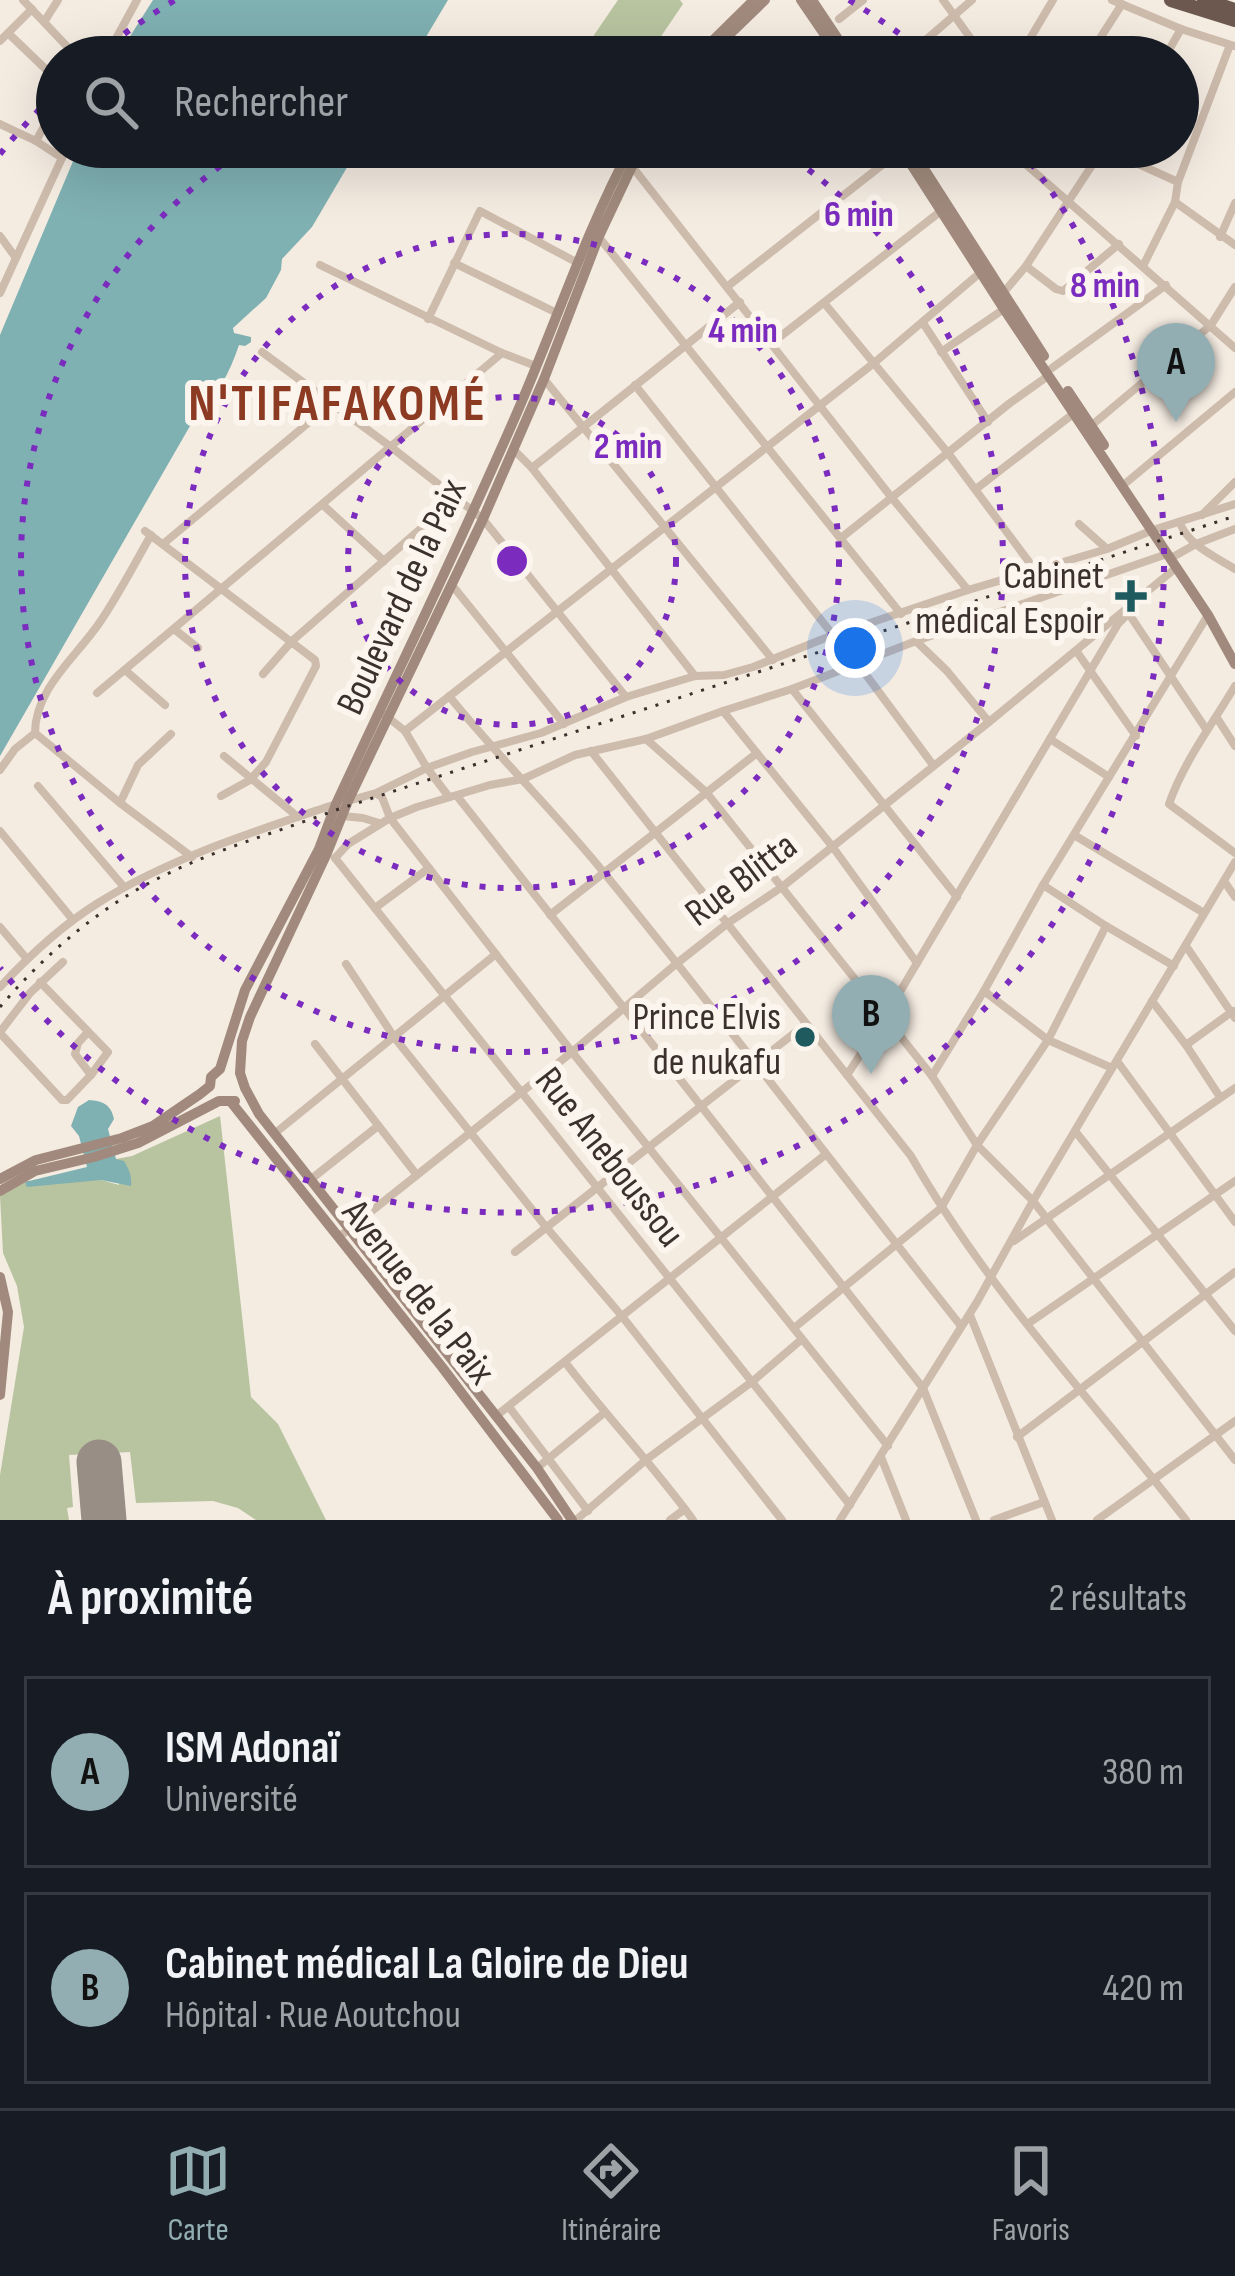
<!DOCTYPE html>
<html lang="fr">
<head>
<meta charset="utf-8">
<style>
	:root { --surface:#171b24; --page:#242831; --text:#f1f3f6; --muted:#9ea1a6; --line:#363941; --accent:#92aeb2 }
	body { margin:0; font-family:"Sofia Sans Condensed",sans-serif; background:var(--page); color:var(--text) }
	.you { position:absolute; left:855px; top:648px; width:42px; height:42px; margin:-30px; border:9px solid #fff; border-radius:50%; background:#1a73e8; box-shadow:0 0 0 18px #1a73e833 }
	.badge { display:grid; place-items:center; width:78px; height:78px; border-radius:50%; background:var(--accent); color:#111; font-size:39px; font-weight:700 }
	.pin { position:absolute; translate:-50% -99px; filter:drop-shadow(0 3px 6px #0008) }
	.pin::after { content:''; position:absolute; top:63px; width:42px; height:36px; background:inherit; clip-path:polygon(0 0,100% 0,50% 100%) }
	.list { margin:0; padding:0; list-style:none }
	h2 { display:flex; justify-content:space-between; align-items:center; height:156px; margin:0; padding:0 48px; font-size:51px }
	h2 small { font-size:39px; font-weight:400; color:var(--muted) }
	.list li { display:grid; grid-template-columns:78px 1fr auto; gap:36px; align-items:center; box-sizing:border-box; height:192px; margin:0 24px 24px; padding:0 24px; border:3px solid var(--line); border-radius:0px }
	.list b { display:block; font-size:45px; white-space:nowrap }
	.list p { margin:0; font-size:39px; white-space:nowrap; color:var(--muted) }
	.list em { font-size:39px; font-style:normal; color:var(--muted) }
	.icon { flex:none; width:66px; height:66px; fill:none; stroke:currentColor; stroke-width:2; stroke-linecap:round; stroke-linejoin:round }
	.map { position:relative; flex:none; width:1235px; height:1520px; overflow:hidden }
	.search { position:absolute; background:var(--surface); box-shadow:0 12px 48px #0002; left:36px; right:36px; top:36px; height:132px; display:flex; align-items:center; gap:30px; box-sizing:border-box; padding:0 42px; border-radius:66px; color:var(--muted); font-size:45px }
	.sheet { height:588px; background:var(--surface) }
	nav { display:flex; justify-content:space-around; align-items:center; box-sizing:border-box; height:168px; border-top:3px solid var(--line); background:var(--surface); font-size:33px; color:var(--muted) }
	nav a { display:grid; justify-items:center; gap:6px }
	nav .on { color:var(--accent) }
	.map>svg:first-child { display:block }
</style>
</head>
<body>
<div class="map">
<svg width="1235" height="1520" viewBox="0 0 1235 1520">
	<rect width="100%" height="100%" fill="#f4ebe1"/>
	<g fill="#b8c4a0">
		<path d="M618,0h62l3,4 -36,53h-68z"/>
		<path d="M220,1116l31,281 27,27 48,96h-70l-18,-12 -25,-7 -77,2 -6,-51 -61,3 4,52 -6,1 2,12h-69v-45l24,-148 -7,-41 -14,-33 -3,-57 22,-15 79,-1 18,5 -3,-26 16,-3z"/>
	</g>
	<g fill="#7fb0b2">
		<path d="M153,0h295l-34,57h-297z"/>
		<path d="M79,147h280l-47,80 -30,32 -1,11 -15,28 -33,30 1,5 17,4v5l-6,4 -6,-1c-9,27 -23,54 -45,74l-194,337v-421z"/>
		<path d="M89,1100c13,1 22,4 25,19l-6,10 8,30 8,2c5,8 8,15 7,25l-30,-6 -74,7 -2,-5 62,-15 -8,-31 -8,-10 7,-19z"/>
	</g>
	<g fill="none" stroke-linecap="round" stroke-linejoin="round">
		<path stroke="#988e86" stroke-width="45" d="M99,1462l5,58"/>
		<g stroke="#cdbbac" stroke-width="8">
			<path d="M23,0l54,57"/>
			<path d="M943,0l41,57"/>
			<path d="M1112,0l69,29 53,17"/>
			<path d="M839,19l24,-19"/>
			<path d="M44,22l14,-22"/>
			<path d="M8,33l49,47"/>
			<path d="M0,41l32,-32"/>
			<path d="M106,57l31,-57"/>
			<path d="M906,57l66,-57"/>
			<path d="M1019,57l34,-57"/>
			<path d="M1088,57l34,-53"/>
			<path d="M1165,57l16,-28"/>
			<path d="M0,124l36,17 26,17"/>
			<path d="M36,141l21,-38"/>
			<path d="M1006,147l229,201"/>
			<path d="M1103,148l75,34"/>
			<path d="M631,165l261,333 76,92"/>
			<path d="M1175,202l60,43"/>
			<path d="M0,236l16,22"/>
			<path d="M598,236l303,378"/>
			<path d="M1220,237l15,-34"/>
			<path d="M454,263l103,50"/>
			<path d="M320,265l182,88 34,13"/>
			<path d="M1026,266l30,23 7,2 56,-47"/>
			<path d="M1143,266l32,-64 3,-20 52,-137"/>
			<path d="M728,286l177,-139"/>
			<path d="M1004,292l22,-26 78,-119"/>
			<path d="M0,293l67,-146"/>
			<path d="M825,304l123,149 87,117"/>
			<path d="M428,319l52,-108 98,52"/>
			<path d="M923,323l65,99"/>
			<path d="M772,343l169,-132"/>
			<path d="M262,352l129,95 92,72 143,178"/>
			<path d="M941,352l63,-43"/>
			<path d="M1052,368l114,-83"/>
			<path d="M544,379l229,281"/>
			<path d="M635,385l198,250"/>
			<path d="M1092,425l119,-100 24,-38"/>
			<path d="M514,450l18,18 163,208"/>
			<path d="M532,468l208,-166"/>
			<path d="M1127,482l108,-90"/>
			<path d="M976,489l97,-75"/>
			<path d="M323,505l61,56"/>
			<path d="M1202,515l33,-33"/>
			<path d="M1180,523c8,22 36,34 55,46"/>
			<path d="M1079,524l27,24"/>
			<path d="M145,531l170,129 1,6 -50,96 -16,18 -29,16"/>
			<path d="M841,538l169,-135 38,-27"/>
			<path d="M163,544l168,-140"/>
			<path d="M1171,558l25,-14 39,-15"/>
			<path d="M452,585l112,139"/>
			<path d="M1127,611l79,118"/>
			<path d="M174,629l24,19"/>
			<path d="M917,642l30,29 42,51"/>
			<path d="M1077,652l59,84"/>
			<path d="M858,664l75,101"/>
			<path d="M125,670l40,35"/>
			<path d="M263,674l29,-33 165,-144"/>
			<path d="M1235,686c-23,39 -51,75 -66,118l66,49"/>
			<path d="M792,689l165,208"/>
			<path d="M97,693l405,-340"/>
			<path d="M449,696c49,61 106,116 156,178 121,148 237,302 356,452"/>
			<path d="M723,711l109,135 85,117"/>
			<path d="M385,715l20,16 22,37 22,29"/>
			<path d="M1217,718l18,28"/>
			<path d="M405,731l469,-368 107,-91"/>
			<path d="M35,733l85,70 72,54"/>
			<path d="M646,739l60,53 226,284 45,69 56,56 202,259"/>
			<path d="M1050,739l59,38"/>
			<path d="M591,751l320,405c75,132 182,245 275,364"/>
			<path d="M224,756l74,61"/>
			<path d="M0,770l15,-21 20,-16c0,-46 44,-78 67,-114 18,-27 33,-56 49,-84"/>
			<path d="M38,786l86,101"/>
			<path d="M377,794l5,3 8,21 182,234 316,394"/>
			<path d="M457,796l466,592 53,132"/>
			<path d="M348,801l28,-8 51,-25 45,-16 69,-19 85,-36 69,-21 29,-1 29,-8 75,-30 140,-47 139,-41 46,-19 82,-26"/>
			<path d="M120,803l18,-38 33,-31"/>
			<path d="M342,816l21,2 16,5"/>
			<path d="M0,831l73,89"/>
			<path d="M1074,835l130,78"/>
			<path d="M335,858l13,-14 42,-26 27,-11 73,-22 33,-6 52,-24 71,-16 77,-28 69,-22 124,-48 251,-87"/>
			<path d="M335,858l515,647"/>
			<path d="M1224,881l11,16"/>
			<path d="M1043,885l63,41 68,40"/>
			<path d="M375,908l54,-40"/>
			<path d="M550,915l207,-162"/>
			<path d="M0,927l27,32"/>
			<path d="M1186,946l49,72"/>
			<path d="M346,964l48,73 152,190 75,88 161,205"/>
			<path d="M0,987c29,-31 61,-61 98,-84 71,-45 158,-72 238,-99"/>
			<path d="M984,991l64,49 64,28"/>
			<path d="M1152,1001l34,44 34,52"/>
			<path d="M0,1032l30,-39 33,-31"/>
			<path d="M88,1032l-10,11 -3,11 16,21"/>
			<path d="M0,1033l62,67h5l24,-25 17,-23 -68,-70"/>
			<path d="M315,1044l101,130"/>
			<path d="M1186,1045l47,-34"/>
			<path d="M1117,1061l118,161"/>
			<path d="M847,1075l38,-58 233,-393 6,-6"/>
			<path d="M932,1076l52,-85 59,-106 165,-270"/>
			<path d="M1075,1131l160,200"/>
			<path d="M274,1134l222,-180"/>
			<path d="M310,1180l68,-54"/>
			<path d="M339,1237l233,-185 104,-88 52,-41 54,-36 207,-165 188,-155"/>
			<path d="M1014,1241l221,-153"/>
			<path d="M515,1252l291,-228"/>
			<path d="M970,1315l82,205"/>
			<path d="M1029,1323l206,-142"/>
			<path d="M794,1328l147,-120 36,-63 71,-105 58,-114"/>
			<path d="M565,1362c41,54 88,103 128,158"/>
			<path d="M509,1407l79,104"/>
			<path d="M496,1416l329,-261"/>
			<path d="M1017,1437l218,-165"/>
			<path d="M881,1457l25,63"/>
			<path d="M537,1468l67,-55"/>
			<path d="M576,1520l71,-61 106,-78 49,-42"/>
			<path d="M670,1520l15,-11"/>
			<path d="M840,1520l137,-218 56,-101 202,-339"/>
			<path d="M994,1520l50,-18"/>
			<path d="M1097,1520l138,-99"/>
		</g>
		<g stroke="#a18a7d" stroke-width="10">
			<path d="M801,0l39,57"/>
			<path d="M812,0l38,57"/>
			<path d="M696,57l58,-57"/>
			<path d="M706,57l59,-57"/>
			<path d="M900,147l104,162 204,306 27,49"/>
			<path d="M910,147l134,209"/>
			<path d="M1068,391l36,54"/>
			<path d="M231,1102l211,265 116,153"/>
			<path d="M0,1179l36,-19 86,-22 31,-12 47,-32 10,-8 1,-9 9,-8 25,-79 74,-141 17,-45c60,-129 123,-258 180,-389 39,-89 69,-182 115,-268"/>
			<path d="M0,1191l35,-20 59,-14 44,-14 81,-42h16"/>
			<path d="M0,1277l8,35 -8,83"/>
			<path d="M572,1520l-35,-52 -278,-354 -14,-26 -5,-15 2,-32 8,-24 77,-164 21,-52 135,-282 61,-140 55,-143 42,-89"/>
		</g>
		<g stroke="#6c584f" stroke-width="14">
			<path d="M1171,0l64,20"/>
			<path d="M1204,0l31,10"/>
		</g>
		<path stroke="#3b302b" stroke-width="3" stroke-dasharray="3 9" stroke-linecap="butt" d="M0,1007c46,-54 103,-103 167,-133 53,-26 111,-42 166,-63l902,-295"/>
	</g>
	<g fill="none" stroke="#7b2cbf" stroke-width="6" stroke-dasharray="6 12">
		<circle cx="512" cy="561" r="164"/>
		<circle cx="512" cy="561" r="327"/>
		<path d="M779 149A491 491 0 1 1 245 149"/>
		<path d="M0 154A654 654 0 0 1 54 95M96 56A654 654 0 0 1 175 0M849 0A654 654 0 0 1 928 56M1020 149A654 654 0 1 1 0 968"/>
	</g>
	<g fill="#1f5a5e" stroke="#fbf5ee" stroke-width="4.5">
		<path d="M1125 578h12v12h12v12h-12v12h-12v-12h-12v-12h12z"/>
		<circle cx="805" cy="1037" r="12"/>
	</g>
	<g text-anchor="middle" stroke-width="12" stroke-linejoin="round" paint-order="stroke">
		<g font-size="39" fill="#3b302b" stroke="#fbf5ee" text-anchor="end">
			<text x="1104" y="588">Cabinet<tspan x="1104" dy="45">médical Espoir</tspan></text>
			<text x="781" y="1029">Prince Elvis<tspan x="781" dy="45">de nukafu</tspan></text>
		</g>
		<g font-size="39" fill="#3b302b" stroke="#fbf5ee">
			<text transform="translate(400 596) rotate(-65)" y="14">Boulevard de la Paix</text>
			<text transform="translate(740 878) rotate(-37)" y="14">Rue Blitta</text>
			<text transform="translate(611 1156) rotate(52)" y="14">Rue Aneboussou</text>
			<text transform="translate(420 1291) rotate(52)" y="14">Avenue de la Paix</text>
		</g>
		<g font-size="51" font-weight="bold" letter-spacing="3" fill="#8c3b22" stroke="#fbf5ee">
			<text x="338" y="420">N'TIFAFAKOMÉ</text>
		</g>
	</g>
	<circle cx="512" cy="561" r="18" fill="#7b2cbf" stroke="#fbf5ee" stroke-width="6"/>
	<g font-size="36" text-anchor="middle" font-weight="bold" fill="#7b2cbf" stroke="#fbf5ee" stroke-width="12" stroke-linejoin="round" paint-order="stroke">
		<text x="859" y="226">6 min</text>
		<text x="1105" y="297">8 min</text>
		<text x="743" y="342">4 min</text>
		<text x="628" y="458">2 min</text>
	</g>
</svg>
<div class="you"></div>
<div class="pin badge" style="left:1176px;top:422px">A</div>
<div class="pin badge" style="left:871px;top:1074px">B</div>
<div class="search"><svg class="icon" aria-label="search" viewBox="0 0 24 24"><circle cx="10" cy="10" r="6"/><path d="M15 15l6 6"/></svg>Rechercher</div>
</div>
<section class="sheet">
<h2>À proximité<small>2 résultats</small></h2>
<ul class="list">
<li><span class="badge">A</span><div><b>ISM Adonaï</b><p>Université</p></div><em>380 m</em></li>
<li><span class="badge">B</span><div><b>Cabinet médical La Gloire de Dieu</b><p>Hôpital · Rue Aoutchou</p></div><em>420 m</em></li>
</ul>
</section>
<nav>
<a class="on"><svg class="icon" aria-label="map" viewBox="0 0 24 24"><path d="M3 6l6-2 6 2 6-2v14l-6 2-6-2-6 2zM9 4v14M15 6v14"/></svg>Carte</a>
<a><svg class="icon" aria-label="directions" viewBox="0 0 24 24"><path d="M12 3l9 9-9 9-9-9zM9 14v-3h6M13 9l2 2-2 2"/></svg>Itinéraire</a>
<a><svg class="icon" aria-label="saved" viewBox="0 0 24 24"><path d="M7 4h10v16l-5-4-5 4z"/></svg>Favoris</a>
</nav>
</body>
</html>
